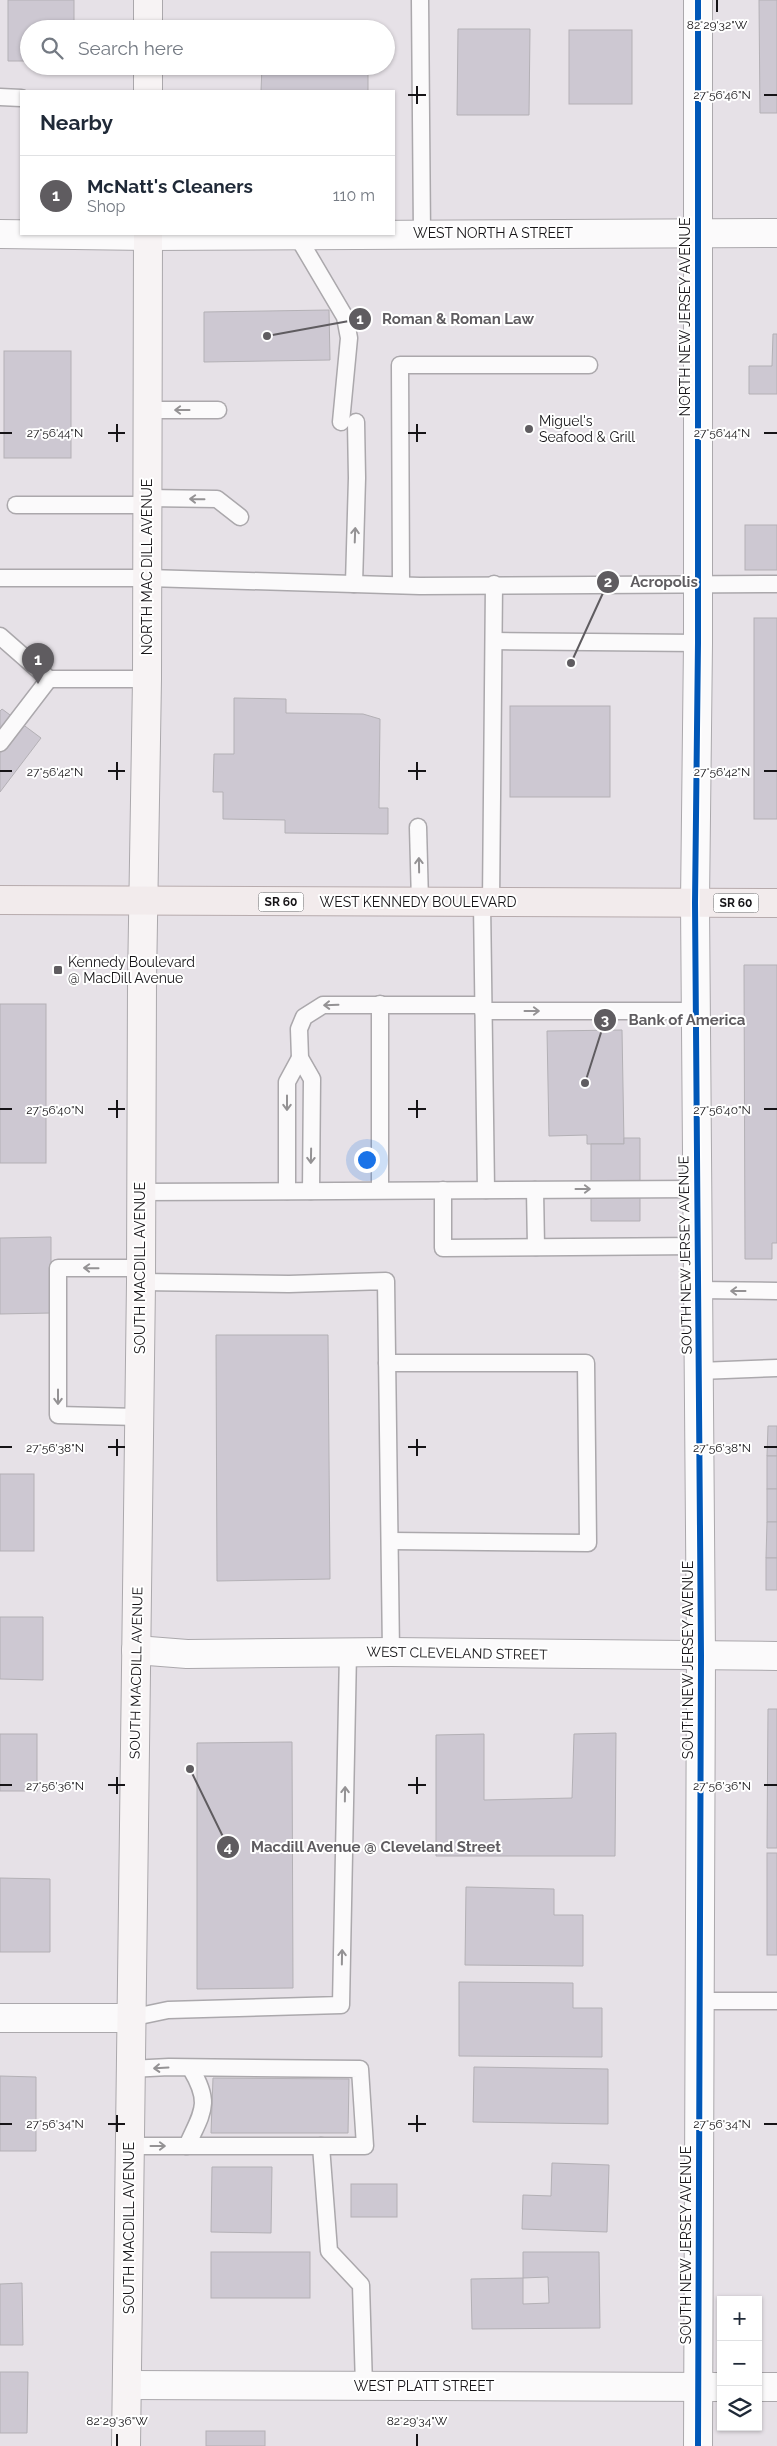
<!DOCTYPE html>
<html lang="en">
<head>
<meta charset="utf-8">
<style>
	:root { --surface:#fff; --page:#f2f2f3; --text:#1f2937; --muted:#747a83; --line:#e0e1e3; --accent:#5f5c60 }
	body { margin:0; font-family:Raleway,sans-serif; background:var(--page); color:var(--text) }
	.controls { position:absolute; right:15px; bottom:15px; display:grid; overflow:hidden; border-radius:0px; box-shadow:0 1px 4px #0004 }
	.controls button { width:45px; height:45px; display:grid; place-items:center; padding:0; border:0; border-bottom:1px solid var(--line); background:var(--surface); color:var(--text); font:25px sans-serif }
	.you { position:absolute; left:366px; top:1159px; width:18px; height:18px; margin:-12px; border:4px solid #fff; border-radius:50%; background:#1a73e8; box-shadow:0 0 0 8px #1a73e833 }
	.badge { display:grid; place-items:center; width:32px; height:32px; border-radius:50%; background:var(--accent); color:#fff; font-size:16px; font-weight:700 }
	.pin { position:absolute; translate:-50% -41px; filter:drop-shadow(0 1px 2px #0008) }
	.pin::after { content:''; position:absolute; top:26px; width:18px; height:15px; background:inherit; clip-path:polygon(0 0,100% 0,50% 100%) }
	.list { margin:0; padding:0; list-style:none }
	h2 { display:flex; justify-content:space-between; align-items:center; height:65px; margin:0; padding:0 20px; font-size:21px }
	h2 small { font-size:16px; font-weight:400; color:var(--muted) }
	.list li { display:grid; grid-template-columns:32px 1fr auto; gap:15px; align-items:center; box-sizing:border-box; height:80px; padding:0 20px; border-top:1px solid var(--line) }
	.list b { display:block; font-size:19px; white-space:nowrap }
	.list p { margin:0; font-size:16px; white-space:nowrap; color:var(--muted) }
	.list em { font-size:16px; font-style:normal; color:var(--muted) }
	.icon { flex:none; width:28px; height:28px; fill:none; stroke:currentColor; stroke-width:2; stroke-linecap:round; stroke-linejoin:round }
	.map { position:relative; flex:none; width:777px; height:2446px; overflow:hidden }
	.search { position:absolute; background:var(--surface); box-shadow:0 1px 4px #0004; left:20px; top:20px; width:375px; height:55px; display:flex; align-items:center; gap:12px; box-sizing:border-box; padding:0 18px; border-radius:28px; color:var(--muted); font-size:19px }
	.panel { position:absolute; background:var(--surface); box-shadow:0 1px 4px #0004; left:20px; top:90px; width:375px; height:145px; border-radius:0px }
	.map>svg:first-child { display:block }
</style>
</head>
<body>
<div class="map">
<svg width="777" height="2446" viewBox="0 0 777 2446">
	<rect width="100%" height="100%" fill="#e6e1e7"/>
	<g fill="#cdc8d2" stroke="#b3b0b5" fill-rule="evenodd">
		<path d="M8,0h66v29h-45v32h-21z"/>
		<path d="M759,0h18v113h-17z"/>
		<path d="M458,29h72l-1,86h-72z"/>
		<rect x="569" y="30" width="63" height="74"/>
		<path d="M262,66h106v25h-107z"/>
		<path d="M329,310l1,50 -126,2v-50z"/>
		<path d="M773,334h4v60h-28v-28h23z"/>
		<rect x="4" y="351" width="67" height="107"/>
		<rect x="745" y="525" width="32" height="45"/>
		<rect x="754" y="618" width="23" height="201"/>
		<path d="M234,698l52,1v14l77,1 17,5 -1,89h9v26l-103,-1v-13l-62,-1v-27h-10l1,-38h20z"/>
		<rect x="510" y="706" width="100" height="91"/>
		<path d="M2,709l39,29 -41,54v-81z"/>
		<path d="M744,965h33v278h-5v16h-27z"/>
		<rect x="0" y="1004" width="46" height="159"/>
		<path d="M622,1030l2,114h-37v-9l-38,1 -2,-105z"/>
		<path d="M624,1138h16v83h-49v-77h33z"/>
		<path d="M51,1237v76l-51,1v-76z"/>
		<path d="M216,1335h112l2,244 -113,2z"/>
		<path d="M768,1426h9v30h-10z"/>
		<rect x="767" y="1456" width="10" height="33"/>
		<rect x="0" y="1474" width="34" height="77"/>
		<rect x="767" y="1489" width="10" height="33"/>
		<path d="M767,1522h10v36h-11z"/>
		<rect x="766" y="1558" width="11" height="32"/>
		<path d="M0,1617h43v63l-43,-1z"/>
		<path d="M768,1709h9v139h-10z"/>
		<path d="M616,1733l-1,123h-179v-121l48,-1v66l88,-2 2,-64z"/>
		<rect x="0" y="1734" width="37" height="57"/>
		<path d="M292,1742l1,246 -96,1v-246z"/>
		<rect x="767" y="1853" width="10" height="102"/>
		<path d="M0,1878l50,1v73h-50z"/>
		<path d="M466,1887l88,2v26h29v51l-118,-1z"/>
		<path d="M459,1982l114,1v25h29v49l-143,-1z"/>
		<path d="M474,2067l134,2v55l-135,-2z"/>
		<path d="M0,2076l36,1v74h-36z"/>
		<path d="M213,2078l136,1 -1,54h-137z"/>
		<path d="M552,2163l57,2 -2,67 -85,-3 1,-34 28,1z"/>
		<path d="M212,2167h60l-1,66 -60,-1z"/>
		<rect x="351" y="2184" width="46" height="33"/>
		<rect x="211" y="2252" width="99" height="46"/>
		<path d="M523,2252h76l1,76 -128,1 -1,-50 52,-1zM548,2277l1,26 -26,1v-26z"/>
		<path d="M22,2283l1,62h-23v-61z"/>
		<path d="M0,2372h28l-1,61h-27z"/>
		<rect x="206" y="2431" width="59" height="15"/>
	</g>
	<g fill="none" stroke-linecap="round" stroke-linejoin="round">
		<g stroke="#aba8ac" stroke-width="19">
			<g id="lane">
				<path d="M420,0l2,234"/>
				<path d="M0,97l21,1"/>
				<path d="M296,234l49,83 4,21 -8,84"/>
				<path d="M147,410h71"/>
				<path d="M147,498l70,1 23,18"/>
				<path d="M16,505h131"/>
				<path d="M0,578h148l272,8 357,-2"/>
				<path d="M354,584l3,-106 -1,-56"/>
				<path d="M401,585l-1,-220h189"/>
				<path d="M0,636l49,43h98"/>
				<path d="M494,641l204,2"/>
				<path d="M0,743l49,-64"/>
				<path d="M418,827l2,75"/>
				<path d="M482,903l4,287"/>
				<path d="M491,903l3,-319"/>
				<path d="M483,1011h213"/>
				<path d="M380,1190v-186"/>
				<path d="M443,1190v58l255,-2"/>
				<path d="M535,1190l1,57"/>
				<path d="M287,1191v-109l13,-24"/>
				<path d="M311,1191l1,-112 -12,-21 -1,-29 5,-12 19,-12h160"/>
				<path d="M140,1192l557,-3"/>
				<path d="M141,1282l148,2 97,-3 5,371"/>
				<path d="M698,1290l79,1"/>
				<path d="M387,1363h199l2,180 -197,-2"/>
				<path d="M699,1371l78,-3"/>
				<path d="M138,1417l-80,-2v-147h82"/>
				<path d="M700,2001h77"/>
				<path d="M130,2018l38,-8 173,-5 7,-353"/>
				<path d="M129,2146h236l-5,-77 -191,-2 -39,2"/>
				<path d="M187,2146c15,-34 25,-42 4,-77"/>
				<path d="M321,2146l8,105 32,34 3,101"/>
			</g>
		</g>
		<g stroke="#aba8ac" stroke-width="30">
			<g id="street">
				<path d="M698,0v643l-3,260 6,752 -3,791"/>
				<path d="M0,234l148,2 629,-3"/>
				<path d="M136,1650l51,4 204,-2 386,4"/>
				<path d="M0,2018h130"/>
				<path d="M128,2385l593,2"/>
				<path d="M758,2387h19"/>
			</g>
		</g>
		<g stroke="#aba8ac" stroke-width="30">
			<g id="secondary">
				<path d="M148,0v29"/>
				<path d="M148,66v25"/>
				<path d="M126,2446l15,-1164 1,-300 5,-303 1,-445"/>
			</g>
		</g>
		<g stroke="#b7abad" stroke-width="30">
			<path id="primary" d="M0,900l777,3"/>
		</g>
		<use href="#lane" stroke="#fbfafb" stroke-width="16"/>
		<use href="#street" stroke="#fbfafb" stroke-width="28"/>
		<use href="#secondary" stroke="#f7f3f4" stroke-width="28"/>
		<use href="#primary" stroke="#f2ebec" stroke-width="28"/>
		<g stroke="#fff" stroke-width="9">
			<path id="cycleway" d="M698,0v643l-3,260 6,752 -3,791"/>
		</g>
		<use href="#cycleway" stroke="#0057b8" stroke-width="6"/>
	</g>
	<defs><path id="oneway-shaft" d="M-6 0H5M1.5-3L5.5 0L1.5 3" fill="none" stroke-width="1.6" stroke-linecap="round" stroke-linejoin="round" transform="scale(1.25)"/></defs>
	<g stroke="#949294">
		<use href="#oneway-shaft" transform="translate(182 410) rotate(180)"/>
		<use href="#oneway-shaft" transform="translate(197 499) rotate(-179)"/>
		<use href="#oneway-shaft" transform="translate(355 535) rotate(-88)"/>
		<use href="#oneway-shaft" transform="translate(419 865) rotate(-91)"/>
		<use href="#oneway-shaft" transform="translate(331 1005) rotate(178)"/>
		<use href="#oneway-shaft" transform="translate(532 1011)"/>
		<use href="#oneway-shaft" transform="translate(287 1103) rotate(90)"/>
		<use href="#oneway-shaft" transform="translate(311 1156) rotate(91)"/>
		<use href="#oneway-shaft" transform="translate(583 1189)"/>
		<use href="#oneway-shaft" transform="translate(91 1268) rotate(-179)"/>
		<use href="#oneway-shaft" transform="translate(738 1291) rotate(-180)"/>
		<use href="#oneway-shaft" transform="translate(58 1397) rotate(90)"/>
		<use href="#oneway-shaft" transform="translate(345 1794) rotate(-89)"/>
		<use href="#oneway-shaft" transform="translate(342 1957) rotate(-89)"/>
		<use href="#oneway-shaft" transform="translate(161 2068) rotate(177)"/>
		<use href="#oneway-shaft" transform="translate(158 2146)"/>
	</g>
	<path fill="none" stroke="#161417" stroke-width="2" d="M717,0v12M417,86v18M408,95h18M764,95h13M117,424v18M417,424v18M0,433h12M108,433h17M408,433h18M764,433h13M117,762v18M417,762v18M0,771h12M108,771h17M408,771h18M764,771h13M117,1100v18M417,1100v18M0,1109h12M108,1109h17M408,1109h18M764,1109h13M117,1439v17M417,1439v17M0,1447h12M108,1447h17M408,1447h18M764,1447h13M117,1777v17M417,1777v17M0,1785h12M108,1785h17M408,1785h18M764,1785h13M117,2115v17M417,2115v17M0,2124h12M108,2124h17M408,2124h18M764,2124h13M117,2434v12M417,2434v12"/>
	<g fill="#5f5c60" stroke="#fff" stroke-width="2">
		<circle cx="529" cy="429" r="5"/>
		<rect x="53" y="965" width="10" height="10" rx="2.5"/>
	</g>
	<g text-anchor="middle" stroke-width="4" stroke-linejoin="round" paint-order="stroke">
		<g fill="#fff" stroke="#5c5a5d" stroke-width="1">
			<rect x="258.5" y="892.5" width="45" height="19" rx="4"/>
			<rect x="713.5" y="893.5" width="45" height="19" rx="4"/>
		</g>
		<g font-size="12" font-weight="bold" fill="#161417">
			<text x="281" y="906">SR 60</text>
			<text x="736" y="907">SR 60</text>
		</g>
		<g font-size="14" fill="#161417" stroke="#fff">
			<text x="493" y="238">WEST NORTH A STREET</text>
			<text transform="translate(685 317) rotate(-90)" y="5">NORTH NEW JERSEY AVENUE</text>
			<text transform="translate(147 567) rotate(-90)" y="5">NORTH MAC DILL AVENUE</text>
			<text x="418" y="907">WEST KENNEDY BOULEVARD</text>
			<text transform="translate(685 1255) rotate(-91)" y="5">SOUTH NEW JERSEY AVENUE</text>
			<text transform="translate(140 1268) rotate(-90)" y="5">SOUTH MACDILL AVENUE</text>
			<text transform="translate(457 1653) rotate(1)" y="5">WEST CLEVELAND STREET</text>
			<text transform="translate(688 1660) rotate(-90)" y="5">SOUTH NEW JERSEY AVENUE</text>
			<text transform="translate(136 1673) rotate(-89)" y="5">SOUTH MACDILL AVENUE</text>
			<text transform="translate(129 2228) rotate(-90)" y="5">SOUTH MACDILL AVENUE</text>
			<text transform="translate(686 2245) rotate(-90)" y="5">SOUTH NEW JERSEY AVENUE</text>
			<text x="424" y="2391">WEST PLATT STREET</text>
		</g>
		<g font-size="14" fill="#161417" stroke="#fff" text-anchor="start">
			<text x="539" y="426">Miguel's<tspan x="539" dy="16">Seafood &amp; Grill</tspan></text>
			<text x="68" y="967">Kennedy Boulevard<tspan x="68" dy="16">@ MacDill Avenue</tspan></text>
		</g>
	</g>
	<g font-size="12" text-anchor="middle" fill="#161417" stroke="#fff" stroke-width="4" stroke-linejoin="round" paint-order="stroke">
		<text x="717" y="29">82°29'32"W</text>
		<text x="722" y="99">27°56'46"N</text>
		<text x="55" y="437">27°56'44"N</text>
		<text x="722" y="437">27°56'44"N</text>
		<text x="55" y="776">27°56'42"N</text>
		<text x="722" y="776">27°56'42"N</text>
		<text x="55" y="1114">27°56'40"N</text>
		<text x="722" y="1114">27°56'40"N</text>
		<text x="55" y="1452">27°56'38"N</text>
		<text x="722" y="1452">27°56'38"N</text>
		<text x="55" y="1790">27°56'36"N</text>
		<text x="722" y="1790">27°56'36"N</text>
		<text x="55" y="2128">27°56'34"N</text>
		<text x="722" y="2128">27°56'34"N</text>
		<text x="117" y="2425">82°29'36"W</text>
		<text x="417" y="2425">82°29'34"W</text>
	</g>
	<path fill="none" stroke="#5f5c60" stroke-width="2" d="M267 336L360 319M571 663L608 582M585 1083L605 1020M190 1769L228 1847"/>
	<g fill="#5f5c60" stroke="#fff" stroke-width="2">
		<circle cx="267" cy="336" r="5"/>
		<circle cx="571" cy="663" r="5"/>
		<circle cx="585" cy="1083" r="5"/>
		<circle cx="190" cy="1769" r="5"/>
		<circle cx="360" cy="319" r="12"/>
		<circle cx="608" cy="582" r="12"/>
		<circle cx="605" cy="1020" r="12"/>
		<circle cx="228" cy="1847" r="12"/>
	</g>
	<g font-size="15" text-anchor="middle" font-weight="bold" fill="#fff">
		<text x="360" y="324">1</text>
		<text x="608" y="587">2</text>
		<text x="605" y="1025">3</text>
		<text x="228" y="1852">4</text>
	</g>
	<g font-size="15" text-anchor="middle" font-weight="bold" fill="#5f5c60" stroke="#fff" stroke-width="4" stroke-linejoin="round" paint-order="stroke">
		<text x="458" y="324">Roman &amp; Roman Law</text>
		<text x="664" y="587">Acropolis</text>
		<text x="687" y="1025">Bank of America</text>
		<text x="376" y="1852">Macdill Avenue @ Cleveland Street</text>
	</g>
</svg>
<div class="controls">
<button>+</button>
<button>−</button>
<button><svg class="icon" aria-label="layers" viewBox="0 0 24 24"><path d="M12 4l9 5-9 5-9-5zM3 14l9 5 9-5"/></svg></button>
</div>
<div class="you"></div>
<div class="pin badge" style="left:38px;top:684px">1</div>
<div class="search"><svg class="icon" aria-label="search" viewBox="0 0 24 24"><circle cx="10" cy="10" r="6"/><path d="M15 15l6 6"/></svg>Search here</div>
<section class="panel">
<h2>Nearby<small></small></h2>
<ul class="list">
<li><span class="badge">1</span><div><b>McNatt's Cleaners</b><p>Shop</p></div><em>110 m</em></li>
</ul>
</section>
</div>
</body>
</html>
